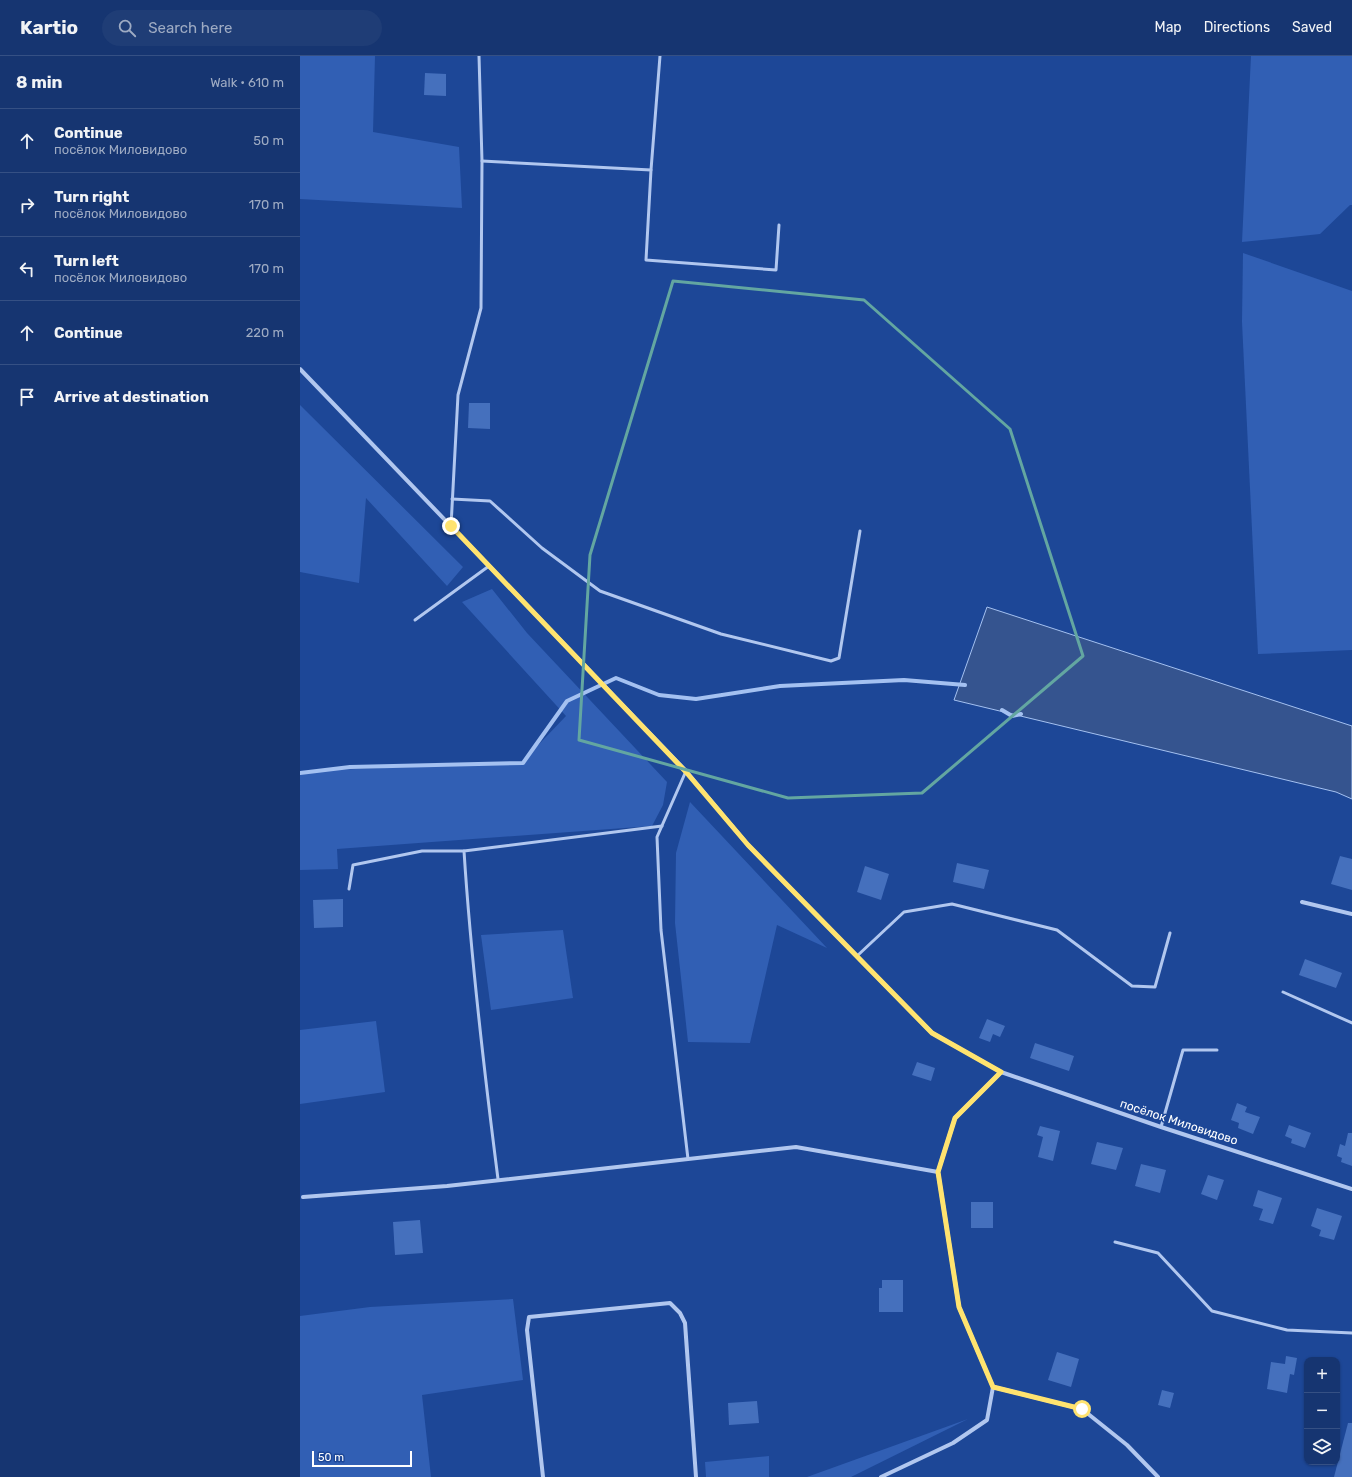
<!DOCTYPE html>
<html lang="en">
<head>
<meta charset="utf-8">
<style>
	:root { --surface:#163571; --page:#1f3d76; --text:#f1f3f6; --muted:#9eabc3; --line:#355084 }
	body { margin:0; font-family:Rubik,sans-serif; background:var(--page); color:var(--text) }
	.controls { position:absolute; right:12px; bottom:12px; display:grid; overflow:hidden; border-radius:8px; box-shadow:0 1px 3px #0004 }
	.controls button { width:36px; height:36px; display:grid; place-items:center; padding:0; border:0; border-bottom:1px solid var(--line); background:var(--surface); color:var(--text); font:20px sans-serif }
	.scale { position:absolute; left:12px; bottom:10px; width:100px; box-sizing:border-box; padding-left:4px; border:2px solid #fff; border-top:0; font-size:11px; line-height:14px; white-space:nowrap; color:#fff; -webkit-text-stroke:3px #1d4797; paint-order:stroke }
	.stop { position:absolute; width:12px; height:12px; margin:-9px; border:3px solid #ffe36f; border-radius:50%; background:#fff }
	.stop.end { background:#ffe36f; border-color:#fff; box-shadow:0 1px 4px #0008 }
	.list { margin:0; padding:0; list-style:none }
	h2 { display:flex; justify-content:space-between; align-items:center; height:52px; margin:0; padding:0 16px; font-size:17px }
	h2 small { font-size:13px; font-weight:400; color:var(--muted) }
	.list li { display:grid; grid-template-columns:26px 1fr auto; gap:12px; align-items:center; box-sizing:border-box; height:64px; padding:0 16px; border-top:1px solid var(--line) }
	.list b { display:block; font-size:15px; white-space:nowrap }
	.list p { margin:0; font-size:13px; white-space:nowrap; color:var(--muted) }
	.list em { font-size:13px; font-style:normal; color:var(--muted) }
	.icon { flex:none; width:22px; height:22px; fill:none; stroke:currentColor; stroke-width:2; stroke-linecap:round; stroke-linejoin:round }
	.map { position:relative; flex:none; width:1052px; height:1421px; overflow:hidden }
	header { display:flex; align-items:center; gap:24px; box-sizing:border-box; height:56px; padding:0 20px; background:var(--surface); border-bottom:1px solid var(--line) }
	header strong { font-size:19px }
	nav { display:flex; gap:22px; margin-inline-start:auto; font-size:14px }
	.search { width:280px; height:36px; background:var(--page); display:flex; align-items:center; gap:10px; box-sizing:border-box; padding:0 14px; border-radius:22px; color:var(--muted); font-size:15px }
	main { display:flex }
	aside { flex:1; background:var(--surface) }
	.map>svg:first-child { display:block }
</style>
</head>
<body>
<header>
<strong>Kartio</strong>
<div class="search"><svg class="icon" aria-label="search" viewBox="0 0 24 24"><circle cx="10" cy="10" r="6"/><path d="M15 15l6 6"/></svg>Search here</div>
<nav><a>Map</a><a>Directions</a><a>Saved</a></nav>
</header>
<main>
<aside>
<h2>8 min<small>Walk · 610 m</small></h2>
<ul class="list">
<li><svg class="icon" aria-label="ahead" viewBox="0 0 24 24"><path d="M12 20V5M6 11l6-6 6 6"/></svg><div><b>Continue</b><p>посёлок Миловидово</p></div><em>50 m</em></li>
<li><svg class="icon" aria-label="right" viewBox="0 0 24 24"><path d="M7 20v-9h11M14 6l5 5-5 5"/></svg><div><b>Turn right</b><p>посёлок Миловидово</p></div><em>170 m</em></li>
<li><svg class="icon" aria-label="left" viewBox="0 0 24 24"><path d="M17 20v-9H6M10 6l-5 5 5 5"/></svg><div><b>Turn left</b><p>посёлок Миловидово</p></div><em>170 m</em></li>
<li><svg class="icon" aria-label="ahead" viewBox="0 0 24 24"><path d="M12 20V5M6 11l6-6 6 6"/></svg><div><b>Continue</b></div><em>220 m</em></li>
<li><svg class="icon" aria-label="arrive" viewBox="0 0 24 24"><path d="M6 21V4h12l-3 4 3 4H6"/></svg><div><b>Arrive at destination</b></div></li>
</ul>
</aside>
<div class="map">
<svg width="1052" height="1421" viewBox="0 0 1052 1421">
	<rect width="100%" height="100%" fill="#1d4797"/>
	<g fill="#315fb4">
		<path d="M0,0h75l-2,76 86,15 3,61 -162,-9z"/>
		<path d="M951,0h101v149h-2l-30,29 -78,8z"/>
		<path d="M943,197l109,38v359l-94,4 -16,-332z"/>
		<path d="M0,349l163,162 -16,19 -81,-88 -7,85 -59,-11z"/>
		<path d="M192,533l35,44 140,149 -4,23 -11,21 -315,23 1,20 -38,1v-99l221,-8 45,-47 -104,-114z"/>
		<path d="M390,746l137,146 -50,-23 -27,118 -62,-1 -13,-119 1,-70z"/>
		<path d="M263,874l10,68 -82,12 -10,-75z"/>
		<path d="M76,965l9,71 -85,12v-74z"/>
		<path d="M213,1243l10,81 -101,15 9,82h-131v-161l70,-9z"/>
		<path d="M668,1363l-117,58h-44z"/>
		<path d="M469,1400v21h-63l-1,-15z"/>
	</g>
	<path fill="#35548f" stroke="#a4c1f1" d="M687,551l365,119v73l-16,-7 -382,-92z"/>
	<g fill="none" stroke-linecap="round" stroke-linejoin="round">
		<g stroke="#a4c1f1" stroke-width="4">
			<path d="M702,654l10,6 9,-2"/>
			<path d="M0,717l50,-6 173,-4 44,-62 49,-23 43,17 37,4 84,-13 124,-6 61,5"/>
		</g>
	</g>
	<g fill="#4570bd">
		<path d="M125,17l21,1v22l-22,-1z"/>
		<path d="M169,347h21v26l-22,-1z"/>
		<path d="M1040,800l12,3v31l-21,-6z"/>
		<path d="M657,807l32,7 -5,19 -31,-7z"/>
		<path d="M565,810l24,8 -8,26 -24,-8z"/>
		<path d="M43,843v28l-29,1 -1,-28z"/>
		<path d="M1005,903l37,14 -6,15 -37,-13z"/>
		<path d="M687,963l18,7 -5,11 -7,-3 -3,8 -11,-4z"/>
		<path d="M735,987l39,13 -5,15 -39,-13z"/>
		<path d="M617,1006l18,6 -4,13 -19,-6z"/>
		<path d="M937,1047l10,4 -2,5 15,5 -7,17 -15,-6 1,-5 -8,-3z"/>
		<path d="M989,1069l22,8 -6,15 -14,-5 1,-4 -7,-3z"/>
		<path d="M740,1070l20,5 -7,30 -15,-4 5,-20 -6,-2z"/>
		<path d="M1048,1077h4v33l-11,-4 1,-4 -5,-2 3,-12 5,2z"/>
		<path d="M797,1086l26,6 -7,22 -25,-6z"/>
		<path d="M841,1108l25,6 -6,23 -25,-7z"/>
		<path d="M908,1119l16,5 -7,20 -16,-6z"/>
		<path d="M958,1134l24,8 -9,26 -14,-4 4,-11 -10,-3z"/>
		<rect x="671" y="1146" width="22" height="26"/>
		<path d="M1017,1152l25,8 -8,24 -15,-4 2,-6 -10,-4z"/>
		<path d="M120,1164l3,33 -28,2 -2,-33z"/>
		<path d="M582,1224h21v32h-24v-24h3z"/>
		<path d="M757,1296l22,7 -8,28 -23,-7z"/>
		<path d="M986,1300l11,2 -3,17 -4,-1 -3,19 -20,-4 4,-27 14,2z"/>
		<path d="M862,1334l12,3 -4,15 -12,-3z"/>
		<path d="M457,1345l2,22 -30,2 -1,-22z"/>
		<path d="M1048,1367h4v54h-18z"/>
	</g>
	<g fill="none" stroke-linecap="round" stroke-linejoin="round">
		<g stroke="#b1c7ef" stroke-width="3">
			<path d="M182,105l169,9 -5,90 130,10 3,-45"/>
			<path d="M351,114l9,-114"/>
			<path d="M152,443l38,2 52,47 58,43 121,43 110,27 8,-3 21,-127"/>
			<path d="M151,470l7,-131 23,-87 1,-147 -3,-105"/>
			<path d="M115,564l74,-54"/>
			<path d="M386,715l-29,66 4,93 27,229"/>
			<path d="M49,833l4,-24 69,-14h42"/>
			<path d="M557,900l47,-44 48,-8 105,26 75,56 23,1 15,-54"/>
			<path d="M983,936l69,31"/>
			<path d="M861,1071l22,-77h34"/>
			<path d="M198,1123c-14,-109 -27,-218 -34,-328l198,-25"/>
			<path d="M815,1186l43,11 54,58 75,19 65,3"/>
		</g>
		<g stroke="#b1c7ef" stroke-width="4">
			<path d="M0,313l386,402 62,74 184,188 69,39 160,55 191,62"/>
			<path d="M1002,846l50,12"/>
			<path d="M701,1016l-46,46 -17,54 21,135 34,80 89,22 45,36 31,32"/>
			<path d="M3,1141l144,-11 349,-39 142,25"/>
			<path d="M243,1421l-16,-147 2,-13 141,-14 10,10 5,10 11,154"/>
			<path d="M581,1421l72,-34 34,-23 6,-33"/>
		</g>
	</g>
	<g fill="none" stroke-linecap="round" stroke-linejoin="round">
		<path stroke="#ffe36f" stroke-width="5" d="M151,470l235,246 62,73 184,188 69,39 -46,46 -17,54 21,135 34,80 89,22"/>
	</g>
	<path fill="none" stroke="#63a6a1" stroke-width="3" stroke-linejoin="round" d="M373,225l191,19 146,129 73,227 -161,137 -134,5 -209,-58 11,-185z"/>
	<g text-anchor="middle" stroke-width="3" stroke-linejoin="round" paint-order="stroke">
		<g font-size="12" fill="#fff" stroke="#1d4797">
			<text transform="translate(879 1066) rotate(18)" y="4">посёлок Миловидово</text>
		</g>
	</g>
</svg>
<div class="controls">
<button>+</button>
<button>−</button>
<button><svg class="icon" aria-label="layers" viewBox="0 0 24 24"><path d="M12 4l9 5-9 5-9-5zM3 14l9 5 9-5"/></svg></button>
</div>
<div class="scale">50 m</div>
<div class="stop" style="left:782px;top:1353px"></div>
<div class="stop end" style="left:151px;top:470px"></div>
</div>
</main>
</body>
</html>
